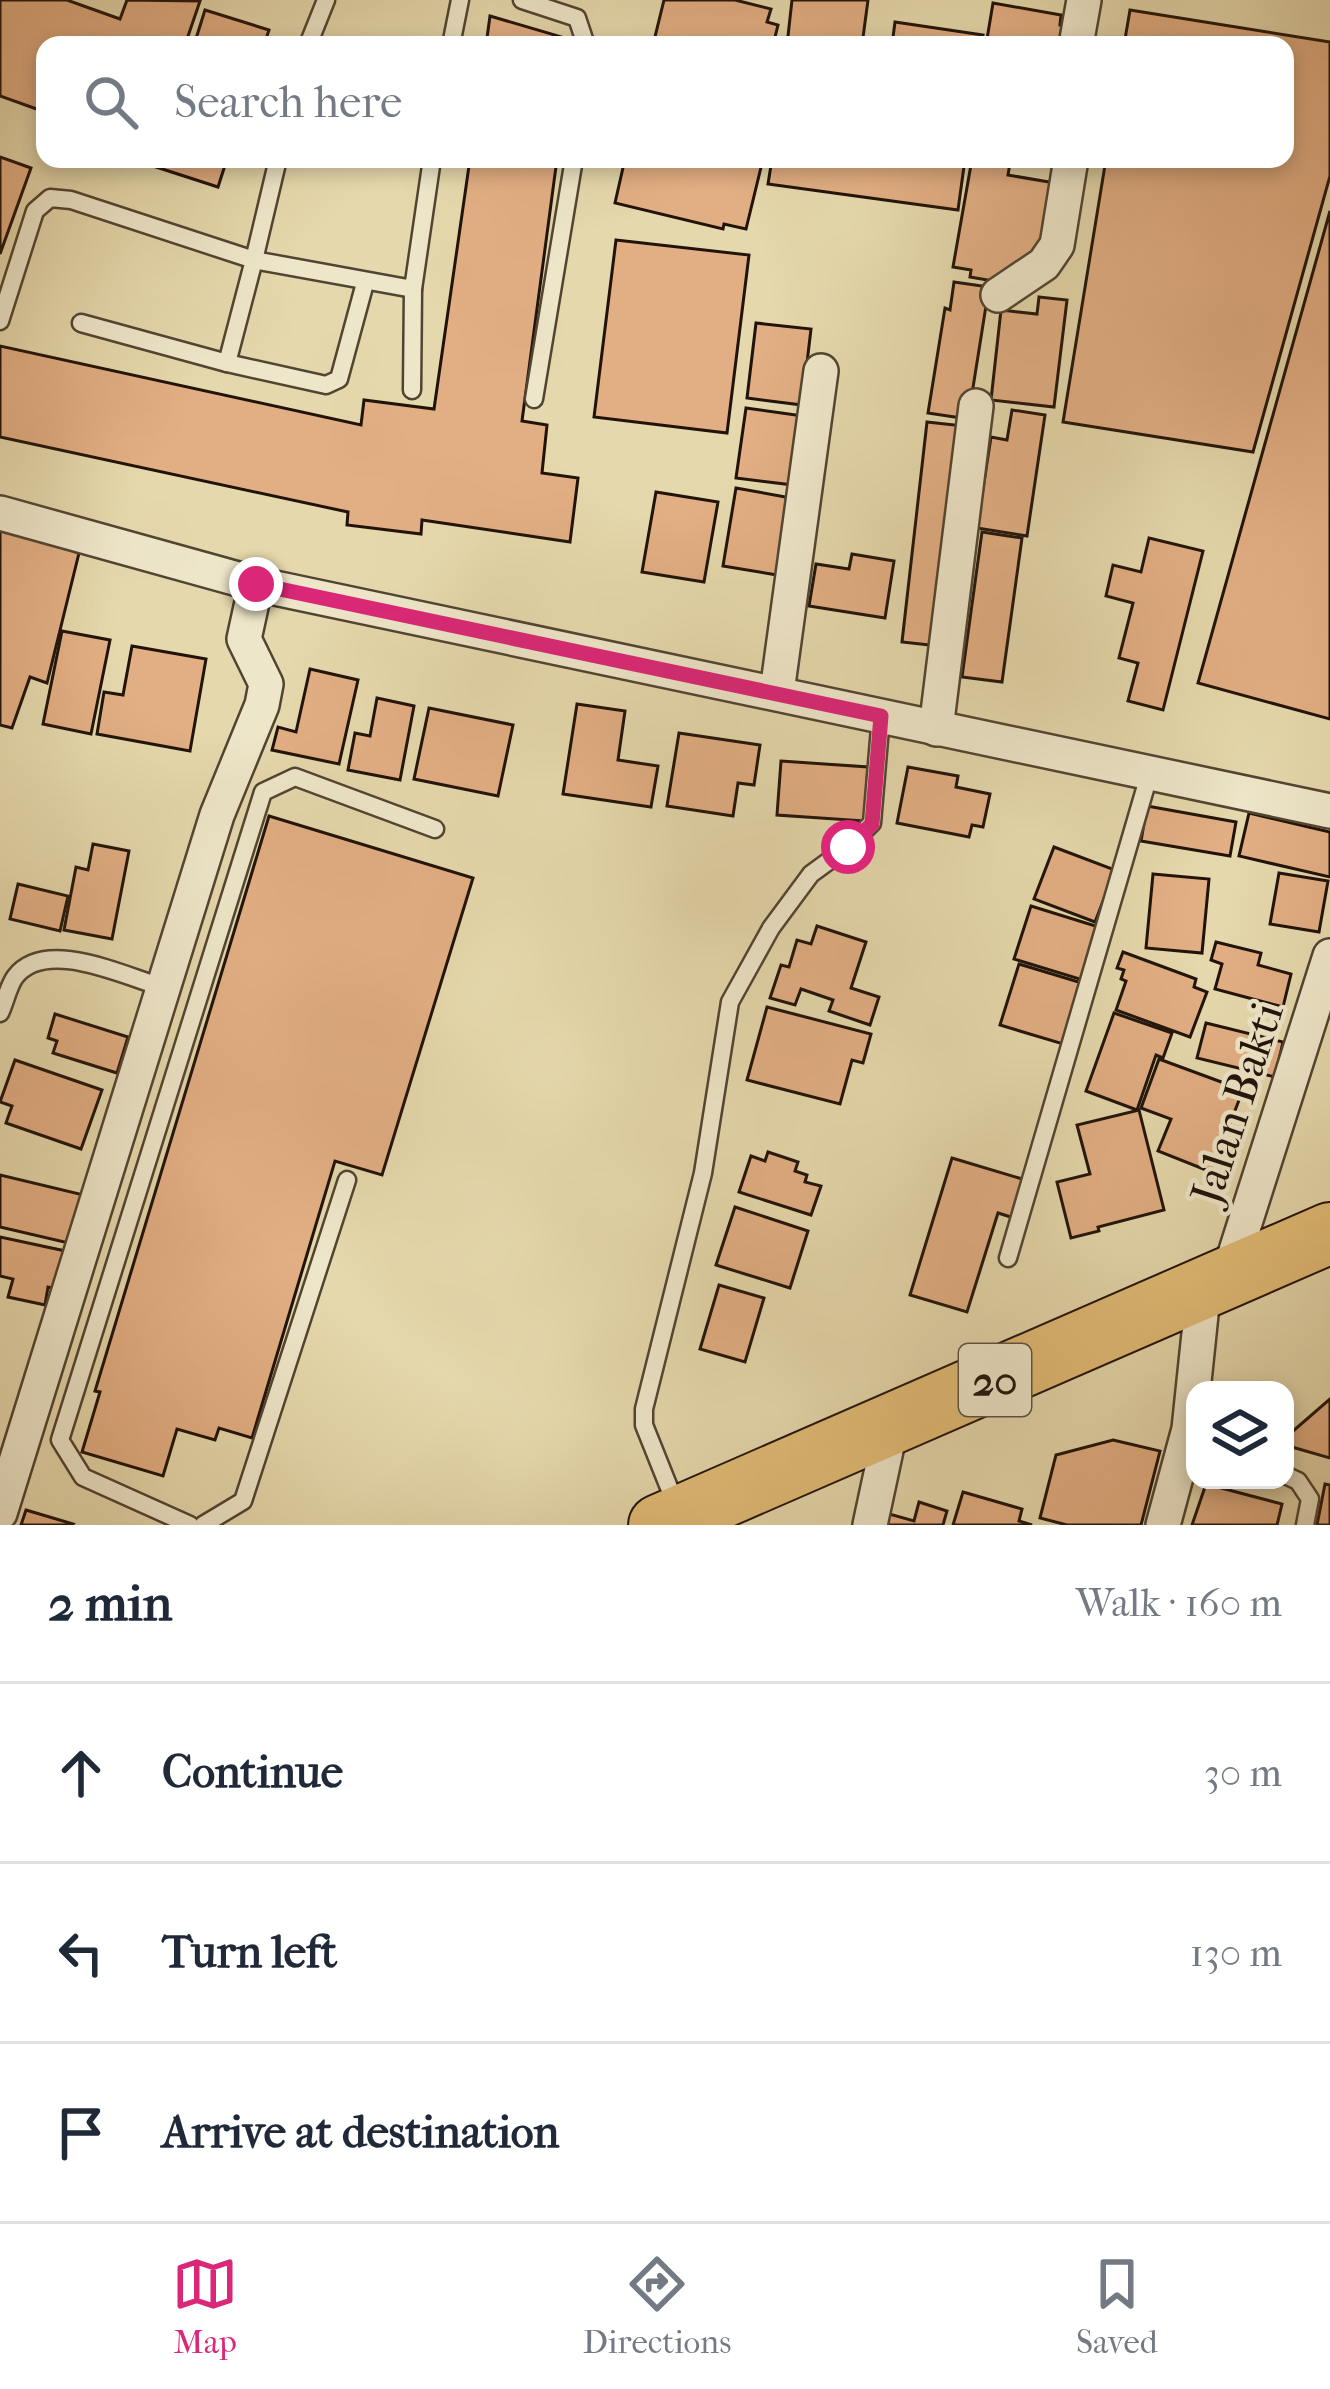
<!DOCTYPE html>
<html lang="en">
<head>
<meta charset="utf-8">
<style>
	:root { --surface:#fff; --page:#f2f2f3; --text:#1f2937; --muted:#747a83; --line:#e0e1e3; --accent:#db2777 }
	body { margin:0; font-family:"IM FELL French Canon",serif; background:var(--page); color:var(--text) }
	.controls { position:absolute; right:36px; bottom:36px; display:grid; overflow:hidden; border-radius:24px; box-shadow:0 6px 18px #0003 }
	.controls button { width:108px; height:108px; display:grid; place-items:center; padding:0; border:0; border-bottom:3px solid var(--line); background:var(--surface); color:var(--text); font:60px sans-serif }
	.stop { position:absolute; width:36px; height:36px; margin:-27px; border:9px solid #db2777; border-radius:50%; background:#fff }
	.stop.end { background:#db2777; border-color:#fff; box-shadow:0 3px 12px #0008 }
	.list { margin:0; padding:0; list-style:none }
	h2 { display:flex; justify-content:space-between; align-items:center; height:156px; margin:0; padding:0 48px; font-size:51px }
	h2 small { font-size:39px; font-weight:400; color:var(--muted) }
	.list li { display:grid; grid-template-columns:78px 1fr auto; gap:36px; align-items:center; box-sizing:border-box; height:180px; padding:0 48px; border-top:3px solid var(--line) }
	.list b { display:block; font-size:45px; white-space:nowrap }
	.list em { font-size:39px; font-style:normal; color:var(--muted) }
	.icon { flex:none; width:66px; height:66px; fill:none; stroke:currentColor; stroke-width:2; stroke-linecap:round; stroke-linejoin:round }
	.map { position:relative; flex:none; width:1330px; height:1525px; overflow:hidden }
	.search { position:absolute; background:var(--surface); box-shadow:0 6px 18px #0003; left:36px; right:36px; top:36px; height:132px; display:flex; align-items:center; gap:30px; box-sizing:border-box; padding:0 42px; border-radius:24px; color:var(--muted); font-size:45px }
	.sheet { height:696px; background:var(--surface) }
	nav { display:flex; justify-content:space-around; align-items:center; box-sizing:border-box; height:168px; border-top:3px solid var(--line); background:var(--surface); font-size:33px; color:var(--muted) }
	nav a { display:grid; justify-items:center; gap:6px }
	nav .on { color:var(--accent) }
	.map>svg:first-child { display:block }
</style>
</head>
<body>
<div class="map">
<svg width="1330" height="1525" viewBox="0 0 1330 1525">
	<rect width="100%" height="100%" fill="#e5d8ac"/>
	<filter id="stains"><feTurbulence type="fractalNoise" baseFrequency=".00167" numOctaves="4"/><feColorMatrix values="0 0 0 0 .2 0 0 0 0 .09 0 0 0 0 .02 0 0 0 .5 -.17"/></filter>
	<radialGradient id="worn" r=".72"><stop offset=".6" stop-color="#630" stop-opacity="0"/><stop offset="1" stop-color="#630" stop-opacity=".3"/></radialGradient>
	<g fill="#e2ae83" stroke="#21130a" stroke-width="3">
		<path d="M0,0h67l53,19 7,-19 73,1 -15,44h-140v67l-45,-16z"/>
		<path d="M664,0h71l36,9 -4,13 11,3 -5,20h-120z"/>
		<path d="M792,0h76l-6,45h-75z"/>
		<path d="M993,3l68,12 -1,10 16,3 -3,17h-87z"/>
		<path d="M205,10l64,20 -5,15h-70z"/>
		<path d="M1130,10l200,32v134l-77,276 -190,-30 43,-263h179v-114h-161z"/>
		<path d="M490,16l82,24v5h-86z"/>
		<path d="M895,22l88,13 -2,10h-89z"/>
		<path d="M0,157l31,11 -31,86z"/>
		<path d="M156,159h71l-9,28 -65,-21z"/>
		<path d="M470,159h87l-35,262 25,4 -5,48 36,5 -8,64 -148,-22 -1,14 -74,-9 1,-13 -348,-75v-91l361,79 3,-25 70,9z"/>
		<path d="M625,159h138l-17,70 -22,-5 -1,5 -108,-26z"/>
		<path d="M772,159h193l-7,51 -190,-26z"/>
		<path d="M972,159l38,4 -2,12 53,9 -14,84 -25,18 -52,-9 1,-7 -18,-3z"/>
		<path d="M1330,211v508l-132,-36z"/>
		<path d="M616,240l133,15 -22,178 -133,-16z"/>
		<path d="M954,282l35,5 -21,132 -40,-6 17,-105 5,2z"/>
		<path d="M1039,297l28,3 -13,107 -63,-7 10,-90 36,4z"/>
		<path d="M756,323l55,6 -9,76 -55,-7z"/>
		<path d="M746,408l57,8 -10,69 -57,-7z"/>
		<path d="M1012,410l33,5 -18,121 -50,-8 14,-91 16,3z"/>
		<path d="M927,422l46,5 -25,220 -46,-5z"/>
		<path d="M736,488l55,10 -14,77 -54,-9z"/>
		<path d="M656,492l62,10 -14,80 -62,-10z"/>
		<path d="M0,526l79,27 -32,130 -17,-6 -18,51 -12,-3z"/>
		<path d="M982,532l40,6 -20,144 -40,-5z"/>
		<path d="M1149,538l54,13 -40,159 -35,-9 10,-38 -19,-5 14,-55 -27,-7 7,-31 28,7z"/>
		<path d="M852,554l42,7 -9,57 -76,-12 7,-42 33,5z"/>
		<path d="M62,631l48,9 -19,94 -48,-10z"/>
		<path d="M132,646l74,13 -16,92 -93,-17 7,-42 19,3z"/>
		<path d="M310,669l48,11 -19,84 -67,-14 6,-23 18,5z"/>
		<path d="M377,698l37,8 -14,74 -52,-10 7,-37 15,3z"/>
		<path d="M577,704l48,7 -7,49 40,6 -7,41 -88,-13z"/>
		<path d="M429,708l84,17 -15,71 -84,-17z"/>
		<path d="M679,733l81,12 -6,40 -16,-2 -5,33 -66,-10z"/>
		<path d="M781,761l87,6 -4,54 -87,-6z"/>
		<path d="M908,767l50,9 -2,11 34,7 -7,33 -11,-2 -3,12 -72,-14z"/>
		<path d="M1147,806l89,16 -6,34 -89,-15z"/>
		<path d="M1249,813l81,19v45l-91,-21z"/>
		<path d="M269,816l204,62 -91,297 -47,-14 -83,277 -33,-10 -4,12 -38,-11 -14,47 -81,-24 18,-60 -5,-1z"/>
		<path d="M93,844l36,7 -17,88 -48,-9 12,-63 12,3z"/>
		<path d="M1054,847l61,23 -20,52 -61,-23z"/>
		<path d="M1279,873l49,8 -9,51 -49,-8z"/>
		<path d="M1153,874l56,5 -7,74 -56,-5z"/>
		<path d="M18,884l50,12 -8,35 -50,-12z"/>
		<path d="M1031,906l71,22 -16,53 -72,-22z"/>
		<path d="M817,926l49,16 -15,46 28,9 -9,28 -41,-14 4,-11 -32,-11 -6,16 -25,-7 11,-33 8,2 8,-27 14,4z"/>
		<path d="M1216,942l45,11 -3,12 33,9 -8,33 -68,-18 7,-25 -11,-4z"/>
		<path d="M1123,952l73,27 -2,8 13,5 -17,45 -74,-27 10,-29 -5,-2 3,-9 -7,-2z"/>
		<path d="M1019,964l63,19 -19,61 -63,-19z"/>
		<path d="M767,1007l104,27 -8,29 -11,-3 -12,44 -93,-24z"/>
		<path d="M1114,1013l58,20 -9,25 -7,-3 -19,55 -51,-19z"/>
		<path d="M55,1014l73,23 -11,36 -64,-20 4,-12 -9,-3z"/>
		<path d="M1206,1023l77,19 -8,35 -78,-19z"/>
		<path d="M1159,1059l84,31 -32,82 -53,-21 13,-32 -30,-11z"/>
		<path d="M15,1060l87,30 -21,59 -75,-26 6,-17 -12,-4z"/>
		<path d="M1139,1110l25,100 -66,17 1,4 -28,7 -14,-56 33,-8 -13,-49z"/>
		<path d="M768,1152l30,10 -3,9 12,4 -2,7 16,4 -10,29 -72,-23 12,-36 14,5z"/>
		<path d="M952,1158l77,23 -12,38 -19,-6 -31,99 -57,-17z"/>
		<path d="M0,1175l88,21 -11,49 -77,-18z"/>
		<path d="M735,1207l73,24 -18,57 -74,-23z"/>
		<path d="M0,1237l70,15 -8,38 -14,-3 -3,18 -37,-8 5,-18 -13,-3z"/>
		<path d="M719,1285l45,13 -19,64 -45,-13z"/>
		<path d="M1330,1399v59l-45,-13v-7z"/>
		<path d="M1113,1440l47,11 -19,74h-74l-27,-7 16,-63z"/>
		<path d="M1206,1484l76,20 -5,21h-85z"/>
		<path d="M1325,1484l5,1v40h-13z"/>
		<path d="M963,1492l59,17 -3,12 13,4h-79z"/>
		<path d="M919,1502l28,9 -4,14h-61l4,-12 28,8z"/>
		<path d="M26,1510l47,14 -1,1h-51z"/>
	</g>
	<g fill="none" stroke-linecap="round" stroke-linejoin="round">
		<g stroke="#524432" stroke-width="21">
			<g id="lane">
				<path d="M522,0l55,18 9,27"/>
				<path d="M308,45l18,-45"/>
				<path d="M451,45l9,-45"/>
				<path d="M0,321l35,-110 15,-13 21,2 183,60 24,-101"/>
				<path d="M81,323l146,40 27,-103 159,29 19,-130"/>
				<path d="M227,363l99,22 13,-6 26,-96"/>
				<path d="M412,390l1,-101"/>
				<path d="M534,399l40,-240"/>
				<path d="M0,1013c5,-10 8,-26 15,-36 30,-40 109,-1 147,10"/>
				<path d="M1008,1258l142,-486"/>
				<path d="M1285,1475l13,6 12,18 -5,26"/>
				<path d="M676,1505l-32,-80v-16l59,-236 27,-171 41,-74 40,-54 37,-27 24,-24 9,-107"/>
				<path d="M190,1525l-107,-48 -23,-37 203,-648 32,-15 140,52"/>
				<path d="M203,1525l40,-24 104,-321"/>
			</g>
		</g>
		<g stroke="#524432" stroke-width="38">
			<g id="street">
				<path d="M1076,45l8,-45"/>
				<path d="M998,295l46,-31 13,-19 14,-86"/>
				<path d="M0,513l256,71 1074,227"/>
				<path d="M777,692l44,-321"/>
				<path d="M936,729l40,-323"/>
				<path d="M1228,1276l102,-320"/>
				<path d="M0,1513l217,-698 45,-110 4,-21 -22,-45 12,-55"/>
				<path d="M870,1525l21,-98"/>
				<path d="M1163,1525l26,-96 15,-143"/>
			</g>
		</g>
		<g stroke="#21130a" stroke-width="64">
			<path id="highway" d="M659,1525l671,-292"/>
		</g>
		<use href="#lane" stroke="#eee6c9" stroke-width="16"/>
		<use href="#street" stroke="#eee6c9" stroke-width="33"/>
		<use href="#highway" stroke="#e2bc76" stroke-width="60"/>
	</g>
	<g fill="none" stroke-linecap="round" stroke-linejoin="round">
		<path stroke="#db2777" stroke-width="15" d="M256,584l625,132 -9,108 -24,23"/>
	</g>
	<g text-anchor="middle" stroke-width="9" stroke-linejoin="round" paint-order="stroke">
		<rect fill="#eee6c9" stroke="#5e5243" stroke-width="3" x="959" y="1344" width="72" height="72" rx="9"/>
		<g font-size="42" font-weight="bold" fill="#21130a">
			<text x="995" y="1395">20</text>
		</g>
		<g font-size="45" fill="#21130a" stroke="#eee6c9">
			<text transform="translate(1236 1103) rotate(-72)" y="16">Jalan Bakti</text>
		</g>
	</g>
	<rect width="100%" height="100%" filter="url(#stains)"/>
	<rect width="100%" height="100%" fill="url(#worn)"/>
</svg>
<div class="controls">
<button><svg class="icon" aria-label="layers" viewBox="0 0 24 24"><path d="M12 4l9 5-9 5-9-5zM3 14l9 5 9-5"/></svg></button>
</div>
<div class="stop" style="left:848px;top:847px"></div>
<div class="stop end" style="left:256px;top:584px"></div>
<div class="search"><svg class="icon" aria-label="search" viewBox="0 0 24 24"><circle cx="10" cy="10" r="6"/><path d="M15 15l6 6"/></svg>Search here</div>
</div>
<section class="sheet">
<h2>2 min<small>Walk · 160 m</small></h2>
<ul class="list">
<li><svg class="icon" aria-label="ahead" viewBox="0 0 24 24"><path d="M12 20V5M6 11l6-6 6 6"/></svg><div><b>Continue</b></div><em>30 m</em></li>
<li><svg class="icon" aria-label="left" viewBox="0 0 24 24"><path d="M17 20v-9H6M10 6l-5 5 5 5"/></svg><div><b>Turn left</b></div><em>130 m</em></li>
<li><svg class="icon" aria-label="arrive" viewBox="0 0 24 24"><path d="M6 21V4h12l-3 4 3 4H6"/></svg><div><b>Arrive at destination</b></div></li>
</ul>
</section>
<nav>
<a class="on"><svg class="icon" aria-label="map" viewBox="0 0 24 24"><path d="M3 6l6-2 6 2 6-2v14l-6 2-6-2-6 2zM9 4v14M15 6v14"/></svg>Map</a>
<a><svg class="icon" aria-label="directions" viewBox="0 0 24 24"><path d="M12 3l9 9-9 9-9-9zM9 14v-3h6M13 9l2 2-2 2"/></svg>Directions</a>
<a><svg class="icon" aria-label="saved" viewBox="0 0 24 24"><path d="M7 4h10v16l-5-4-5 4z"/></svg>Saved</a>
</nav>
</body>
</html>
